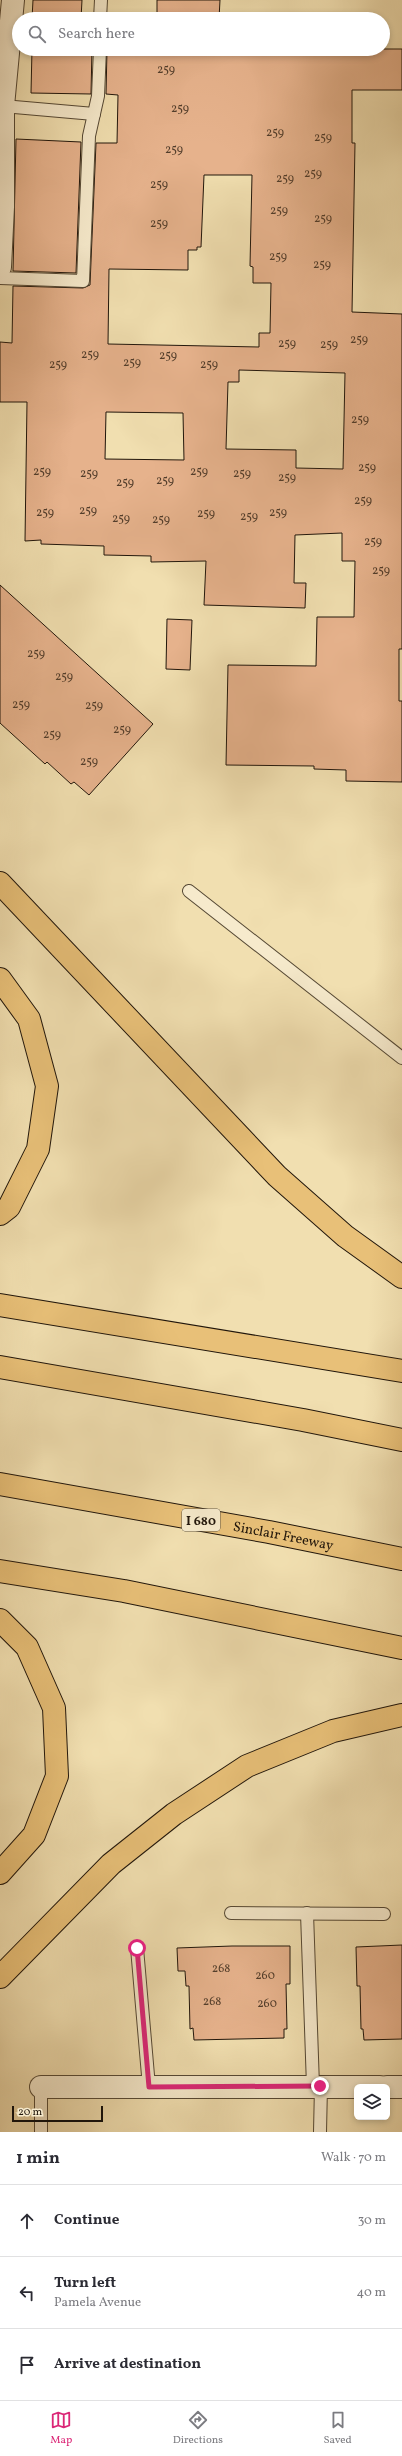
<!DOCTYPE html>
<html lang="en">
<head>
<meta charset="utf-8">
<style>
	:root { --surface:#fff; --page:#f7f7f7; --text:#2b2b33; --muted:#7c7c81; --line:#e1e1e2; --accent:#db2777 }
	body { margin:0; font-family:Vollkorn,serif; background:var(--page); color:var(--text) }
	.controls { position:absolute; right:12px; bottom:12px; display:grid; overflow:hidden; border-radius:6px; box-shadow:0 2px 6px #0003 }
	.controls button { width:36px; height:36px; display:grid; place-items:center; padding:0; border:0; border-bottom:1px solid var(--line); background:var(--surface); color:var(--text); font:20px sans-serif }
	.scale { position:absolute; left:12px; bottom:10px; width:91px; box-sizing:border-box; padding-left:4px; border:2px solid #21160b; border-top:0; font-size:11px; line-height:14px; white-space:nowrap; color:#21160b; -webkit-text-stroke:3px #f6eacc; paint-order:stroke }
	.stop { position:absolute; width:12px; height:12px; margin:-9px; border:3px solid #db2777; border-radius:50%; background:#fff }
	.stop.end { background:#db2777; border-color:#fff; box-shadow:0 1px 4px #0008 }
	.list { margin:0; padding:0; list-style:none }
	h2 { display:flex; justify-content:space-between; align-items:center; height:52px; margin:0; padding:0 16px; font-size:17px }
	h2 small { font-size:13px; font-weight:400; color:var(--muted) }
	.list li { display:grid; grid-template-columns:26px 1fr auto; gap:12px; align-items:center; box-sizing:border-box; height:72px; padding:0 16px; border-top:1px solid var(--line) }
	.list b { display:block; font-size:15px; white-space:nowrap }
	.list p { margin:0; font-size:13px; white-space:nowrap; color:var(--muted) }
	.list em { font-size:13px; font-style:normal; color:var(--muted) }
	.icon { flex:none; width:22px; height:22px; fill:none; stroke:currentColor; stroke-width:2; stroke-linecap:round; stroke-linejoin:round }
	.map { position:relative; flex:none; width:402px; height:2132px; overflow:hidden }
	.search { position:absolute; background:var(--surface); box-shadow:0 2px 6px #0003; left:12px; right:12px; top:12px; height:44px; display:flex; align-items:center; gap:10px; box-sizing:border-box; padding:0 14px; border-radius:22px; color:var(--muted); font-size:15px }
	.sheet { height:268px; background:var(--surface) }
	nav { display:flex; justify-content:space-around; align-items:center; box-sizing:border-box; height:56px; border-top:1px solid var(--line); background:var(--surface); font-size:11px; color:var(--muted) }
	nav a { display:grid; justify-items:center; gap:2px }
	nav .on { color:var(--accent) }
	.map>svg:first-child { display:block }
</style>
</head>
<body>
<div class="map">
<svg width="402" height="2132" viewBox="0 0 402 2132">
	<rect width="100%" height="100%" fill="#f1dfb0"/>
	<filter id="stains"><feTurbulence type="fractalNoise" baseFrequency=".005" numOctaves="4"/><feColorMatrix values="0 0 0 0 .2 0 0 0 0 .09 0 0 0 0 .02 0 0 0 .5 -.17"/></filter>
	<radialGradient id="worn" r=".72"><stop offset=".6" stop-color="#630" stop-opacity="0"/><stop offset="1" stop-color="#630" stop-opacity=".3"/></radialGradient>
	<g fill="#e6b28c" stroke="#21160b" fill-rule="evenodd">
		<path d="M33,0h49l-1,19h-49z"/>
		<path d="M157,0h63l-1,19h-62z"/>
		<path d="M32,49h60l-1,45 -60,-1z"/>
		<path d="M107,49h295v41h-50v53h3l-3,169 50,2v335h-3v52h3v81l-56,-1v-11l-32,-1v-3l-88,-1 2,-100 88,1 1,-49h37l1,-56h-13v-28l-47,2 -1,48h12l-1,25 -101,-3 2,-44 -55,1v-6l-47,-1v-9l-63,-2v-4l-16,1 2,-139h-27v-60l12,1 1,-57 70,2 7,-3 6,-142h21l1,-48 -12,-1zM204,175h48l-2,91 3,1v16h18l-1,50h-11v14l-151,-3 1,-75 79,1v-20h9v-3h4zM239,370l106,3 -2,96 -47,-1v-18l-70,-1 2,-67h11zM106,412l77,1 1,47 -79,-1z"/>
		<path d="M16,139l65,3 -5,131 -63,-2z"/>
		<path d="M0,585l153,139 -64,71 -15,-13 -3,2 -24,-22 -2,2 -45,-41z"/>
		<path d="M167,619l25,1 -2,50 -24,-1z"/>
		<path d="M402,1945v94l-38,1 -1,-11h-2l-1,-43h-3l-1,-39z"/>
		<path d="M232,1946h58v38h-4l1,45h-3v9l-90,2 -1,-12 -3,1 -1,-43h-3l-1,-15h-7l-1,-23z"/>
	</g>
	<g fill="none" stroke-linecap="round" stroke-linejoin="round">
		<g stroke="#554834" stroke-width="14">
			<g id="lane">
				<path d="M100,19l1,-19"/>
				<path d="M3,106l91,8"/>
				<path d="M0,278l83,3 6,-145 9,-40 2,-47"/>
				<path d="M189,891l213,167"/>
				<path d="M231,1913l153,1"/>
				<path d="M307,1913l6,173"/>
				<path d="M137,1948l12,139"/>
				<path d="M41,2132v-45"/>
				<path d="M320,2132l1,-46"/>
			</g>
		</g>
		<g stroke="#554834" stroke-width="24">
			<g id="street">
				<path d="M0,267l3,-60v-101l10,-106"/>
				<path d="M41,2087h339"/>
				<path d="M387,2087h15"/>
			</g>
		</g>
		<g stroke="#21160b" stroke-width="24">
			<g id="highway">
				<path d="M0,883l277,293 68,60 57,41"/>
				<path d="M0,979l29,40 18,67 -9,63 -29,58 -9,7"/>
				<path d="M0,1305l402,66"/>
				<path d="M0,1367l303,53 99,20"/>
				<path id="s1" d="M0,1484l269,48 133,27"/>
				<path d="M0,1571l124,20 278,57"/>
				<path d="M0,1620l27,27 27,61 3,68 -23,59 -34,38"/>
				<path d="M0,1977l111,-113 63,-50 73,-48 86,-35 69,-16"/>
			</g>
		</g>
		<use href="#lane" stroke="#f6eacc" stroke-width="12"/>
		<use href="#street" stroke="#f6eacc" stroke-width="22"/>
		<use href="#highway" stroke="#e8c078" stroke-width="22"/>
	</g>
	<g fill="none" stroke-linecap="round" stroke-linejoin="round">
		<path stroke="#db2777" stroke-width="5" d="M137,1948l12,139 171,-1"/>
	</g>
	<g text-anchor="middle" stroke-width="3" stroke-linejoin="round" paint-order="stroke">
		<g font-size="12" fill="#523d2b">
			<text x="166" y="73">259</text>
			<text x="180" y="112">259</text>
			<text x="275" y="136">259</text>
			<text x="323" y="141">259</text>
			<text x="174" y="153">259</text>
			<text x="313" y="177">259</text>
			<text x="285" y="182">259</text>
			<text x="159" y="188">259</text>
			<text x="279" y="214">259</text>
			<text x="323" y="222">259</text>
			<text x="159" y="227">259</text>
			<text x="278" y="260">259</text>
			<text x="322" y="268">259</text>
			<text x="359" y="343">259</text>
			<text x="287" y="347">259</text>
			<text x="329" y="348">259</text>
			<text x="90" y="358">259</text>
			<text x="168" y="359">259</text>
			<text x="132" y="366">259</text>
			<text x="58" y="368">259</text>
			<text x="209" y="368">259</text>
			<text x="360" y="423">259</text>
			<text x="367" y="471">259</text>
			<text x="42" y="475">259</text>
			<text x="199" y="475">259</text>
			<text x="89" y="477">259</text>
			<text x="242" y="477">259</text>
			<text x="287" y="481">259</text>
			<text x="165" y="484">259</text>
			<text x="125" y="486">259</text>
			<text x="363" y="504">259</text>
			<text x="88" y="514">259</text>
			<text x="45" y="516">259</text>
			<text x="278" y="516">259</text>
			<text x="206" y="517">259</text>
			<text x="249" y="520">259</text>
			<text x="121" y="522">259</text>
			<text x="161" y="523">259</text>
			<text x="373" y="545">259</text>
			<text x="381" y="574">259</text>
			<text x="36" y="657">259</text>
			<text x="64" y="680">259</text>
			<text x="21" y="708">259</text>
			<text x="94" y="709">259</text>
			<text x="122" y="733">259</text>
			<text x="52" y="738">259</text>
			<text x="89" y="765">259</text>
			<text x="221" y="1972">268</text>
			<text x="265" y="1979">260</text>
			<text x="212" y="2005">268</text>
			<text x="267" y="2007">260</text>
		</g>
		<rect fill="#f6eacc" stroke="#615645" stroke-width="1" x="182" y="1509" width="38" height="22" rx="3"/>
		<g font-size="13" font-weight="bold" fill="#21160b">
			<text x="201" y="1525">I 680</text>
		</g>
		<g font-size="14" fill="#21160b" stroke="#f6eacc">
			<text dy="5" stroke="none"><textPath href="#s1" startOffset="288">Sinclair Freeway</textPath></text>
		</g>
	</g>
	<rect width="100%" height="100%" filter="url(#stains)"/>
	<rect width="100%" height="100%" fill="url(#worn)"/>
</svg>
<div class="controls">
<button><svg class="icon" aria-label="layers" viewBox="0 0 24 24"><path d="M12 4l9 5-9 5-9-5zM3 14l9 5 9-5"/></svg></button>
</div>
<div class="scale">20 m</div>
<div class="stop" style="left:137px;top:1948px"></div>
<div class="stop end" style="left:320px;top:2086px"></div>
<div class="search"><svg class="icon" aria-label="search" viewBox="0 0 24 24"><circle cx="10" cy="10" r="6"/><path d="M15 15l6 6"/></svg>Search here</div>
</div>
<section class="sheet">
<h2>1 min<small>Walk · 70 m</small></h2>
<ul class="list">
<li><svg class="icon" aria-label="ahead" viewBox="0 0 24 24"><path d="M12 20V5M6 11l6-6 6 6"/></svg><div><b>Continue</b></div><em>30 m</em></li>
<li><svg class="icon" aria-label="left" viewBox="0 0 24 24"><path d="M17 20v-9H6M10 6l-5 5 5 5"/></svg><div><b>Turn left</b><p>Pamela Avenue</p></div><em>40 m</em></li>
<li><svg class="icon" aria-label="arrive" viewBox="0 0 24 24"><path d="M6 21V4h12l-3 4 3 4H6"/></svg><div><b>Arrive at destination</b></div></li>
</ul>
</section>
<nav>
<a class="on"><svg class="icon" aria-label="map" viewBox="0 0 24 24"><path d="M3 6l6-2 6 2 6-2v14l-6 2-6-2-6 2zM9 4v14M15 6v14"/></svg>Map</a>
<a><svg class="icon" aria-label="directions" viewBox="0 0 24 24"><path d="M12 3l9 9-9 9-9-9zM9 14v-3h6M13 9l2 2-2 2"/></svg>Directions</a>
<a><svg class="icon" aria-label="saved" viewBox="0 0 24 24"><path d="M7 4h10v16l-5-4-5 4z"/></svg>Saved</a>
</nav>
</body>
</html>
